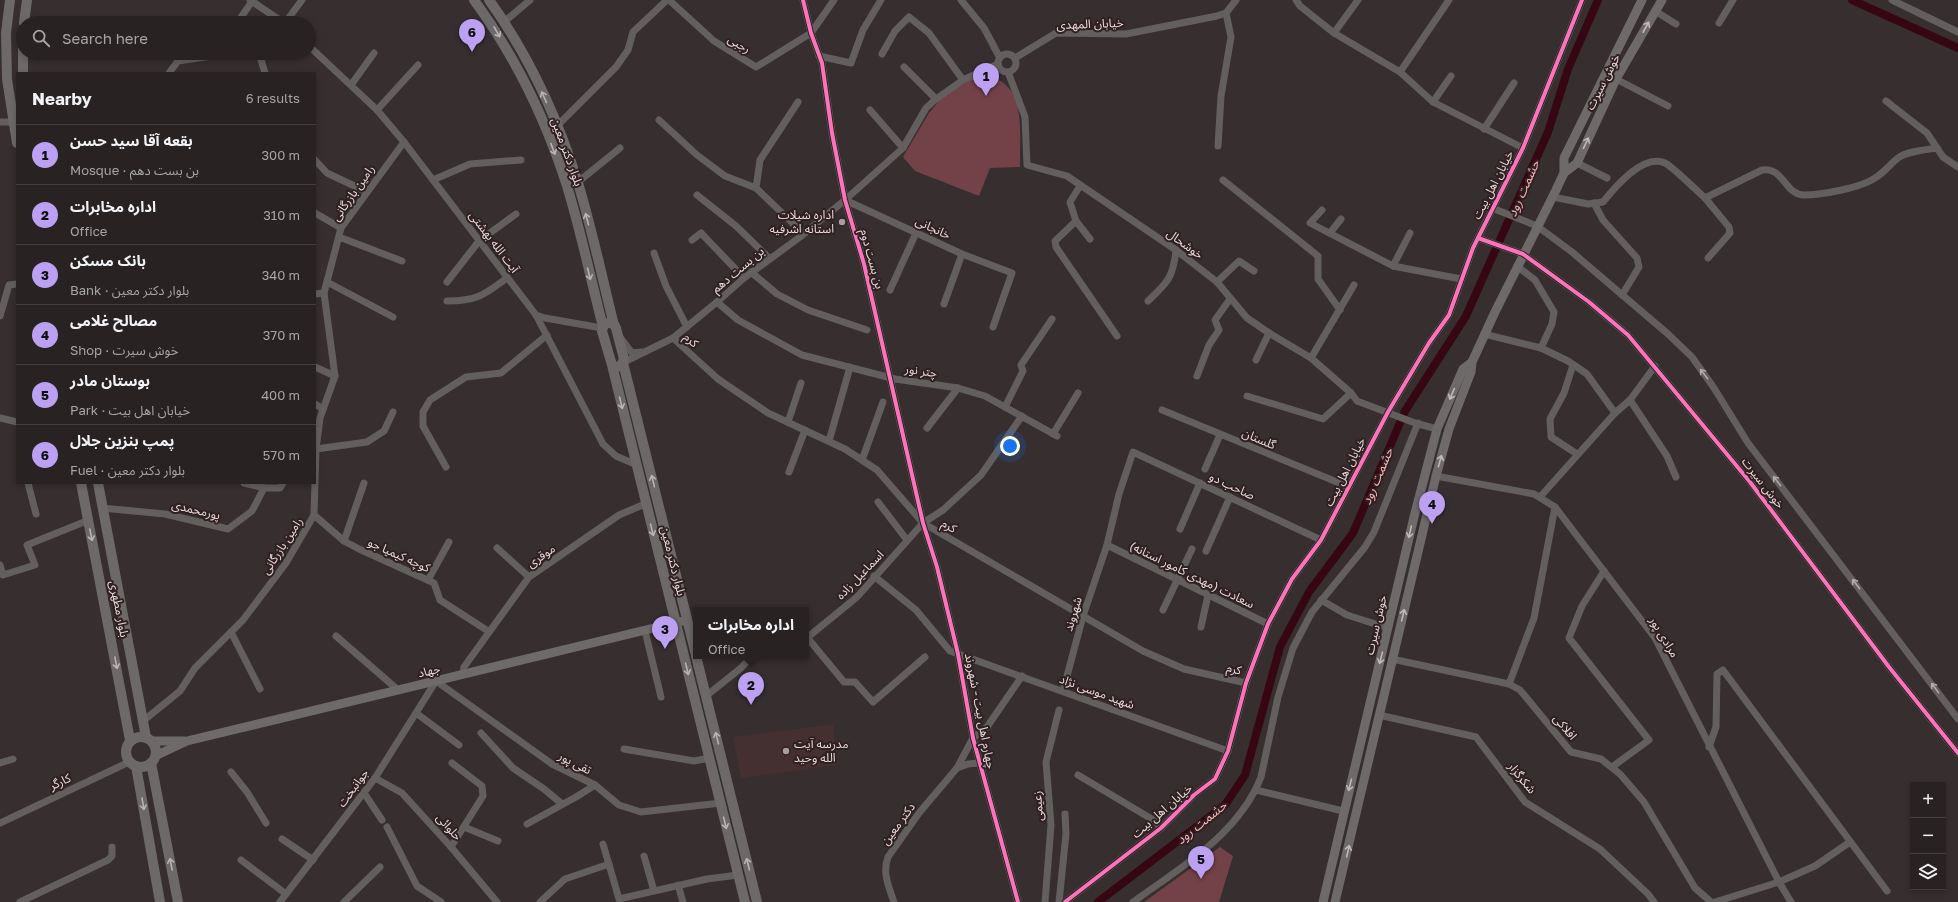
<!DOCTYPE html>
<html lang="en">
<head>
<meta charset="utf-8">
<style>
	:root { --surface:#282223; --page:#302a2b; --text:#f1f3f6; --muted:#a5a4a6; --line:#443f41; --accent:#bca0f2 }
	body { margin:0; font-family:"Golos Text","Noto Sans Arabic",sans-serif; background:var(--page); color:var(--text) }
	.controls { position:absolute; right:12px; bottom:12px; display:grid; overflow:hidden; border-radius:0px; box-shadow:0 2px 6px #0003 }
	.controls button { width:36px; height:36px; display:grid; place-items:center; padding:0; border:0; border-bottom:1px solid var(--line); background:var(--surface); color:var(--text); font:20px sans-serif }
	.you { position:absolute; left:1010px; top:446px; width:14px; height:14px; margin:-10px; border:3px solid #fff; border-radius:50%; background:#1a73e8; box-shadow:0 0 0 6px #1a73e833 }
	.badge { display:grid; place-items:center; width:26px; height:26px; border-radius:50%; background:var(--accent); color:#111; font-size:13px; font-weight:700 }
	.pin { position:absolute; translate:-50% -33px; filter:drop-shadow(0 1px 2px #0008) }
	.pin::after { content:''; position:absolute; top:21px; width:14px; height:12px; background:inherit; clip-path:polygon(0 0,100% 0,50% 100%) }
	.popup { position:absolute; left:693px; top:607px; width:116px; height:52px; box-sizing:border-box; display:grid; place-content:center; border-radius:0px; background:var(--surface); filter:drop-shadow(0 1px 3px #0005); font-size:13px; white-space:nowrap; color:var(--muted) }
	.popup b { font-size:15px; color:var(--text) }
	.popup::after { content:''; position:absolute; left:50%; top:100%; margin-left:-8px; border:8px solid transparent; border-top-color:var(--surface) }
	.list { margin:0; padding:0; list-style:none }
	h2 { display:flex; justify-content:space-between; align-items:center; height:52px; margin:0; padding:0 16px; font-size:17px }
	h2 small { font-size:13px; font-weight:400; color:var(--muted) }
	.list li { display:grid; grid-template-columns:26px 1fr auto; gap:12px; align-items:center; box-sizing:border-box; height:60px; padding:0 16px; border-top:1px solid var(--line) }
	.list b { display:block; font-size:15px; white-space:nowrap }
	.list p { margin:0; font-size:13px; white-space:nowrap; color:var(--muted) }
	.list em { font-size:13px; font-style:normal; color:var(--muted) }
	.icon { flex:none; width:22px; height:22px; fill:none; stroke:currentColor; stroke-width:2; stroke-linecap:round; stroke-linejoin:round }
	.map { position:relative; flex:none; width:1958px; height:902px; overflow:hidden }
	.search { position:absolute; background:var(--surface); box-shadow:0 2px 6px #0003; left:16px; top:16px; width:300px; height:44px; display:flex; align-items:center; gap:10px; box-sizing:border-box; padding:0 14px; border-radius:22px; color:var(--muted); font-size:15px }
	.panel { position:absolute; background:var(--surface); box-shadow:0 2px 6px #0003; left:16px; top:72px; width:300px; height:412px; border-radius:0px }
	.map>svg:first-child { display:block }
</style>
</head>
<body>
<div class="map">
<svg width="1958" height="902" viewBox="0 0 1958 902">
	<rect width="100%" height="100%" fill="#362e2f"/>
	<path fill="#442f31" d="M833,724l5,41 -97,13 -8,-41z"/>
	<g fill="#734248">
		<path d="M978,75c51,2 41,55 42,92l-30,1 -11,28 -64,-25 -12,-14 26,-44 15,-18z"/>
		<path d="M1220,847l13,9 -14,46h-75z"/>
	</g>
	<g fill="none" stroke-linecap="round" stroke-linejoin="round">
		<g stroke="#360713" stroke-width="8">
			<path d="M1852,0l106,48"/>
			<path d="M1098,902l127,-97 20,-30 35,-128 29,-55 44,-59 52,-122 61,-95 82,-184 20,-63 30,-69"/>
		</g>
		<g stroke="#635f5f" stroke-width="7">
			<path d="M250,0l34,23"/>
			<path d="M669,0l45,41 42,26 55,-34 23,-33"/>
			<path d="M803,0l8,33 11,30 10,70 13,67 19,64 59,259 14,44 21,87 15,84 45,164"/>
			<path d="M961,0l23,28 16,30"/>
			<path d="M1296,0l4,6 34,27 66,39 33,30 90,46"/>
			<path d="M1892,0l66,32"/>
			<path d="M1655,11l21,13"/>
			<path d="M504,22l26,-22"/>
			<path d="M237,23l16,-23"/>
			<path d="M285,23l17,-23"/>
			<path d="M1719,23l14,-23"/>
			<path d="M1334,33l24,-33"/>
			<path d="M309,46l68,64 27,32 132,173 67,129 13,12 21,9"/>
			<path d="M259,53l6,20"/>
			<path d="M882,54l13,-23 14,-14 20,16 34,47"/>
			<circle cx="1007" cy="63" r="9"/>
			<path d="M819,56l32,7 12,-33 18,-30"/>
			<path d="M1015,58l41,-25 70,1 91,-18 9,-3 10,-13"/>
			<path d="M904,67l32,32"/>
			<path d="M1008,72l17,45 2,48 40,11 109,74 41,32 30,36 22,15 42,25 40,35 6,8 58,22 22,6"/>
			<path d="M1400,72l49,-72"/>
			<path d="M169,73l9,-12 34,-5 2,-3"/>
			<path d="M1616,79l52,27"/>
			<path d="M351,85l23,-32"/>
			<path d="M1886,101l41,32 16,24 15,10"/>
			<path d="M1433,102l18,-26"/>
			<path d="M377,110l41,-45"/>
			<path d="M870,110l33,38"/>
			<path d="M659,120l38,35 28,21 31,12 47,45"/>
			<path d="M0,122h14"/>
			<path d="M557,126l59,-59 12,-17 5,-18 34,-32"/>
			<path d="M1484,129l30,-46"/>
			<path d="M1218,146l3,-50 10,-59 -5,-24"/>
			<path d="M315,160l12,13 40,19"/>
			<path d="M1577,163l30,15"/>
			<path d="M433,180l37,-16 51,-4"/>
			<path d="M1223,180l95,76v23l22,31"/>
			<path d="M578,182l42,-34"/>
			<path d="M1080,186l-10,16 6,19 -21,20 1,6 61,89"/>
			<path d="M756,188l4,-28 38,-58"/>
			<path d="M697,195l39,31 33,32"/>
			<path d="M1553,197l35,7 15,-2c12,-15 40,-49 62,-39 8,4 32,28 40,35l57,-28c21,-4 23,25 42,25 17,0 57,-7 71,-17 9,-5 15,-14 23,-20 10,-7 27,-8 39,-10"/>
			<path d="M1705,198l24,29 1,6 -22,25"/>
			<path d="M845,200l117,54 50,19 -19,54"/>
			<path d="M1594,203l9,17 34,38 2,9 -17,28"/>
			<path d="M1492,208l45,18 35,26 96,82 24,23 22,31 34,55 210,276"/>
			<path d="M1322,210l-12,13 83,43 68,13"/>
			<path d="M315,213l26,15"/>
			<path d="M1076,221l14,18"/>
			<path d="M1330,233l11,-14"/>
			<path d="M339,237l63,24"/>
			<path d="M1478,238l45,16 66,48 39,33 122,147 139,185 69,86"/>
			<path d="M692,240l9,-7 43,45"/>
			<path d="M654,253l12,33 21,41"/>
			<path d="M1393,266l17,-33"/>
			<path d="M751,272l26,22 31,16 59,20"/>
			<path d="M327,282l66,35"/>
			<path d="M447,282l32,-41 37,-27"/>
			<path d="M1217,282l22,-21 15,10"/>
			<path d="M890,290l26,-57"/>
			<path d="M315,294l9,-1"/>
			<path d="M447,301c30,0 37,-6 60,-23"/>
			<path d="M1148,301c20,-19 25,-23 28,-51"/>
			<path d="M717,302l21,18 64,35 93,24 63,9 27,8 72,40"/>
			<path d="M944,304l18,-50"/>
			<path d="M536,315l9,3 57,10"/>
			<path d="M0,316l9,-31 8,-1"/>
			<path d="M1484,334l57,14 11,-24 2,-12 -19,-32 -18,-14"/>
			<path d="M620,337l12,16 9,-1"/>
			<path d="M673,338l45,41 50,34 77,36 32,21 46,53 220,128 41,18 62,14"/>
			<path d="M1541,348l27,13 19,13 28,39 15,-13 25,-34"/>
			<path d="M1311,358l43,-73"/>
			<path d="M1256,360l13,-27"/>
			<path d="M624,362l49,-24 44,-36 27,-24 56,-41 45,-37 58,-52 23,-40 10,-9 27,-19 35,-16"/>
			<path d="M1573,365l-9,28 -14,26 1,18 26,17"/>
			<path d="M315,367l20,9"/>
			<path d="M1197,376l12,-31 10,-15 -4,-10 15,-21"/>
			<path d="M1247,396l76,23 28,-26"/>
			<path d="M1630,400l37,56 9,21"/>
			<path d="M315,404l8,5"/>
			<path d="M1005,407l18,-36 -2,-6 31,-46"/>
			<path d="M1162,410l187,77"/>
			<path d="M0,418l17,4"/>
			<path d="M788,422l13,-39"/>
			<path d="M927,428l31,-40"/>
			<path d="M1053,434l25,-41"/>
			<path d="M829,441l21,-74"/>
			<path d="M316,449l51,-7 17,-11 9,-19"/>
			<path d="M862,460l21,-58"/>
			<path d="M446,467l-23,-41v-14l7,-12 36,-23 35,-4 46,-38"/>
			<path d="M1205,469l15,-34"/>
			<path d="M789,472l16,-42"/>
			<path d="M1436,476l98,18 21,13 100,131 124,244 12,20"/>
			<path d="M29,483h-1l8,31"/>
			<path d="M244,483l20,5h16l3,-5"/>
			<path d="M1540,497l75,-84"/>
			<path d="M878,502l29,38"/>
			<path d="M102,508l63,6 63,15 24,-18 12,-23"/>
			<path d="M314,515l30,26 15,8 75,34 6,17 48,31"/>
			<path d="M1180,529l20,-46"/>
			<path d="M344,541l20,-58"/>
			<path d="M1107,545l161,79"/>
			<path d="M497,548l32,29"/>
			<path d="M1206,551l24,-54"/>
			<path d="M0,565l3,10 32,-10 -8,-20 62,-25"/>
			<path d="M1604,571l-22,35 -13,32 80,102 -37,27"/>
			<path d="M874,576l42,34 34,41 278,100"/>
			<path d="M428,580l21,-38"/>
			<path d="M1321,600l26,15 41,13"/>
			<path d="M1163,610l29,-61"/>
			<path d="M1201,627l7,-32"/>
			<path d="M645,631l16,66"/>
			<path d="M231,632l29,57"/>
			<path d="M336,636l62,54"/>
			<path d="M806,636l38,46h11l18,20 52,-45"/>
			<path d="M808,637l49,-40 66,-74 20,-13 38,-35 41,-59"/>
			<path d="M1392,659l117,25 11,6 51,62 30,7 19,15 24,28 51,86 16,14"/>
			<path d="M463,674l1,-7 65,-90 90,-62 26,-11"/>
			<path d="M1509,684l25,-66 21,-111"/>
			<path d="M1063,691l20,-75 24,-71 12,-51 14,-42 188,88"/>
			<path d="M706,696l35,-28 11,-12"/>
			<path d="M416,713l43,32"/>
			<path d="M1379,715l97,22 49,65 75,47 48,45 6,8"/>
			<path d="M143,721l37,-30 15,-23 48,-48 43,-57 28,-48 2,-66 4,-31 15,-42 -11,-83 17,-65 63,-86"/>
			<path d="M481,733l32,35 31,21 18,15"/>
			<path d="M1709,747l7,-20 1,-53 6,-4 164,221"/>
			<path d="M624,749l70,12 16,-3"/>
			<path d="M0,763l13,-4"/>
			<path d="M979,763l-11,1 -11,4 16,-30 14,-11 35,-51"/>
			<path d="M231,772l16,20 19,31"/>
			<path d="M1078,775l77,46 6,7"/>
			<path d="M375,778l27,15 49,54 46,55"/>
			<path d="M1256,790l87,21"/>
			<path d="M364,793l18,27"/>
			<path d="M0,823l129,-61"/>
			<path d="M527,824l49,-27 19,-12"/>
			<path d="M387,827l30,59 24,16"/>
			<path d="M464,827l34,14"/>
			<path d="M282,839l31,21"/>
			<path d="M603,844l16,55 88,-20 31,-4"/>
			<path d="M451,847l32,-51 -1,-10 -30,-23"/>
			<path d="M644,856l10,35"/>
			<path d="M241,860l45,34"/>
			<path d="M678,885l5,17"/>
			<path d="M20,902l88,-42 4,-4v-9"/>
			<path d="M280,902l95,-124 61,-97 116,83 43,21 24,20 22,7 80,-9"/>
			<path d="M344,902l36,-35"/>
			<path d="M540,902l25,-23 44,-15"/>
			<path d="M894,902c-5,-15 -12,-29 -6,-45l31,-44 38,-45"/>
			<path d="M1045,902l6,-77 -5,-63 13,-52"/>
			<path d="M1059,902l7,-68 -1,-20"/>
			<path d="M1065,902l96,-74 33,-33 21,-16 13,-28 18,-68 22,-59 24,-45 29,-39 67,-128 41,-69 20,-28 24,-67 50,-100 59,-148"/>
			<path d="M1133,902c47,-34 106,-68 128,-125l17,-80 15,-49 19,-36 53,-65 9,-15 44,-109"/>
			<path d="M1715,902l64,-20 36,-16 35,-24"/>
		</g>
		<g stroke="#6e6a6a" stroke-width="9">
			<path d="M1564,173l13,-10 39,-84 46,-79"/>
			<path d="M152,741h32"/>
			<path d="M155,756l32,-15 500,-121"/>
			<path d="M1323,902l91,-385 23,-88 26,-60 9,-7"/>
			<path d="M1335,902l101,-426 13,-47 22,-57 1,-10 23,-50 61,-122 8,-17v-15l78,-158"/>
		</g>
		<g stroke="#6d6969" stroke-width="10">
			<path d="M10,0l-4,33 1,46 10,64"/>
			<path d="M474,0c41,56 72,120 93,186 14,46 24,94 36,141"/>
			<path d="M489,0c39,54 69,119 89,183 14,46 24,94 36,142"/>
			<path d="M24,23l3,-23"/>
			<path d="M23,33v18"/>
			<path d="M23,53v20"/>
			<path d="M623,363l73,292"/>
			<path d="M612,365l4,2 5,-1 3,-7 -8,-31c-2,-5 -6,-6 -12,-4l-2,7 10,34 133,537"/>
			<path d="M81,483l49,257"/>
			<path d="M98,483l48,254"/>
			<path d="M696,656l61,246"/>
			<circle cx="141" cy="752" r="15"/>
			<path d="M151,763l27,139"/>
			<path d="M136,766l24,136"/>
		</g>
		<g stroke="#302022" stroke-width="6">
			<g id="cycleway">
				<path d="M803,0l8,33 11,30 10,70 13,67 19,64 59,259 14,44 21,87 15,84 45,164"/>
				<path d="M1478,238l45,16 66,48 39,33 122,147 139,185 69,86"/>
				<path d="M1065,902l96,-74 33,-33 21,-16 13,-28 18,-68 22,-59 24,-45 29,-39 67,-128 41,-69 20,-28 24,-67 50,-100 59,-148"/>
			</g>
		</g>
		<use href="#cycleway" stroke="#fb73b8" stroke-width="4"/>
	</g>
	<defs><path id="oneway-shaft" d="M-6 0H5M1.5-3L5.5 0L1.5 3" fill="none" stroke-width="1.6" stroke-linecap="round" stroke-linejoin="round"/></defs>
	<g stroke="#c1b8b9">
		<use href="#oneway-shaft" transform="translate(1646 27) rotate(-61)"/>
		<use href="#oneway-shaft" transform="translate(1586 143) rotate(-65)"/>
		<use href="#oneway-shaft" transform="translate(1452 394) rotate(113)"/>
		<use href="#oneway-shaft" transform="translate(1440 461) rotate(-74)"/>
		<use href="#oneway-shaft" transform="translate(1410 532) rotate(103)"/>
		<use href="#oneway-shaft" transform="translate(1403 615) rotate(-77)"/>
		<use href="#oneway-shaft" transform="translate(1381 658) rotate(104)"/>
		<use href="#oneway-shaft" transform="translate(1350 785) rotate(104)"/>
		<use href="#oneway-shaft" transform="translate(1348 851) rotate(-77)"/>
	</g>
	<g stroke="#bbb2b3">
		<use href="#oneway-shaft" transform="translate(497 32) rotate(60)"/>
		<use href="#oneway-shaft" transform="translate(544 97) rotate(-114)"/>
		<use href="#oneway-shaft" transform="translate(553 149) rotate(69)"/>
		<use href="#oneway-shaft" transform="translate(587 219) rotate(-105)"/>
		<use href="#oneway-shaft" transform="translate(589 274) rotate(76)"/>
		<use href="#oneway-shaft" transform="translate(621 403) rotate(76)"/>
		<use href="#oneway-shaft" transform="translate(653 481) rotate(-104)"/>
		<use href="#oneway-shaft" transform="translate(652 530) rotate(76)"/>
		<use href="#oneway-shaft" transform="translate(91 535) rotate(79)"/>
		<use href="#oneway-shaft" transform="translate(116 663) rotate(79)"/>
		<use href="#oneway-shaft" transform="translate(687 669) rotate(76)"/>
		<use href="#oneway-shaft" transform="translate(717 738) rotate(-104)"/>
		<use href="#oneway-shaft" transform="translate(143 804) rotate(80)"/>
		<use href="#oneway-shaft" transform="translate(725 823) rotate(76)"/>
		<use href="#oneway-shaft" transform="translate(171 864) rotate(-101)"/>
		<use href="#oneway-shaft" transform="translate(748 864) rotate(-104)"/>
	</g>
	<g stroke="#b1a9a9">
		<use href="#oneway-shaft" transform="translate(1704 374) rotate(-127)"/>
		<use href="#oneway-shaft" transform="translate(1777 481) rotate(-128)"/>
		<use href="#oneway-shaft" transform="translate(1856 584) rotate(-127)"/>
		<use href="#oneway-shaft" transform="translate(1935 688) rotate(-127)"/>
	</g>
	<g fill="#a89e9f" stroke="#302022" stroke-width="1.5">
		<circle cx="842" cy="222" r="4"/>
		<circle cx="786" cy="751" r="4"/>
	</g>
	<g text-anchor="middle" stroke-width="4" stroke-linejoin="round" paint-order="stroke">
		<g font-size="12" fill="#e5dadb" stroke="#302022">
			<text transform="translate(1090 24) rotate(-2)" y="4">خيابان المهدی</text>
			<text transform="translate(739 44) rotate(31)" y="4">رجبی</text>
			<text transform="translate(1603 82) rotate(-63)" y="4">خوش سیرت</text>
			<text transform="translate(567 152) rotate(70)" y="4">بلوار دکتر معین</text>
			<text transform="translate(1493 185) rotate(-63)" y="4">خیابان اهل بیت</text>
			<text transform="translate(353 193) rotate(-55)" y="4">رامین بازرگانی</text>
			<text transform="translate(933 228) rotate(25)" y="4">خانجانی</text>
			<text transform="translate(494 242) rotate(53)" y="4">آیت الله بهشتی</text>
			<text transform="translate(1185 244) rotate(36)" y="4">خوشحال</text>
			<text transform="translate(872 259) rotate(75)" y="4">بن بست دوم</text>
			<text transform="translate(738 270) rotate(-40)" y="4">بن بست دهم</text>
			<text transform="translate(691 340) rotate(42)" y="4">کرم</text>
			<text transform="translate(921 371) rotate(8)" y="4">چتر نور</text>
			<text transform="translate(1259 439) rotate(23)" y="4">گلستان</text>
			<text transform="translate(1345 472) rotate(-63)" y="4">خیابان اهل بیت</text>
			<text transform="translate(1763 483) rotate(52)" y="4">خوش سیرت</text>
			<text transform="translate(1232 486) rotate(25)" y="4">صاحب دو</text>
			<text transform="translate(196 510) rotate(13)" y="4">پورمحمدی</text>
			<text transform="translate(949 526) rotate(30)" y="4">کرم</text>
			<text transform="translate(282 546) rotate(-57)" y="4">رامین بازرگانی</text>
			<text transform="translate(399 555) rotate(24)" y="4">کوچه کیمیا جو</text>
			<text transform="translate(541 556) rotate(-35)" y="4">موقری</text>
			<text transform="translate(673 561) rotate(76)" y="4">بلوار دکتر معین</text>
			<text transform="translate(860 575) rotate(-46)" y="4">اسماعیل زاده</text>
			<text transform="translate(1192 575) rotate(26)" y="4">سعادت (مهدی کامور استانه)</text>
			<text transform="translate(119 609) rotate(79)" y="4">بلوار مطهری</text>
			<text transform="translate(1073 614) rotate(-73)" y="4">شهروند</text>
			<text transform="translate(1376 625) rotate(-77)" y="4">خوش سیرت</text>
			<text transform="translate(1664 637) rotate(59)" y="4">مرادی پور</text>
			<text transform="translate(1234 669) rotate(13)" y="4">کرم</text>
			<text transform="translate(429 671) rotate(-14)" y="4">جهاد</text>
			<text transform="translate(1097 692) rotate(20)" y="4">شهید موسی نژاد</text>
			<text transform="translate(980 711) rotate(79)" y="4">چهارم اهل بیت - شهروند</text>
			<text transform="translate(1565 727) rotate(50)" y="4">افلاکی</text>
			<text transform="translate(575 763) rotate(27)" y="4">تقی پور</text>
			<text transform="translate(1522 778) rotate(51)" y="4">شکرگزار</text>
			<text transform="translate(60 782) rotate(-25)" y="4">کارگر</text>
			<text transform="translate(353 788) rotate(-54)" y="4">جوانبخت</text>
			<text transform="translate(1038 806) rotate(-94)" y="4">زعیمی</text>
			<text transform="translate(1162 811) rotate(-41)" y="4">خیابان اهل بیت</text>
			<text transform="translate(898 824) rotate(-54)" y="4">دکتر معین</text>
			<text transform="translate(449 827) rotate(48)" y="4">حلوائی</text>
		</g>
		<g font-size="12" fill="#e5dadb" stroke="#302022" text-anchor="end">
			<text x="834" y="219">اداره شیلات<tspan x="834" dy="14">استانه اشرفیه</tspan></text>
			<text x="794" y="748" text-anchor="start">مدرسه آیت<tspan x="794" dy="14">الله وحید</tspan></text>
		</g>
		<g font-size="13" font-style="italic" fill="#f7b4bb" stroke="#302022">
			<text transform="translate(1523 188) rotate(-66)" y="5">حشمت رود</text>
			<text transform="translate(1377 476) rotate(-67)" y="5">حشمت رود</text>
			<text transform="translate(1201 822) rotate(-39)" y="5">حشمت رود</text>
		</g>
	</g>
</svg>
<div class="controls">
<button>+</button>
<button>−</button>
<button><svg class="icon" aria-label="layers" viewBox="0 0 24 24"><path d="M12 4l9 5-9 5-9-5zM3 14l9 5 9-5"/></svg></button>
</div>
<div class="you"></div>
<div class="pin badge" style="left:986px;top:96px">1</div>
<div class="pin badge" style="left:751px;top:705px">2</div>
<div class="popup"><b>اداره مخابرات</b>Office</div>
<div class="pin badge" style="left:665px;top:649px">3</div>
<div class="pin badge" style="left:1432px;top:524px">4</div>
<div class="pin badge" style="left:1201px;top:879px">5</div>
<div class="pin badge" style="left:472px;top:52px">6</div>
<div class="search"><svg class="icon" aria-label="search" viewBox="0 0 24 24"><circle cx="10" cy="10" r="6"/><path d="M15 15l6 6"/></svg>Search here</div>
<section class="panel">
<h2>Nearby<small>6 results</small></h2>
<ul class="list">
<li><span class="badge">1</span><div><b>بقعه آقا سید حسن</b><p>Mosque · بن بست دهم</p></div><em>300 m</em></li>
<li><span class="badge">2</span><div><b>اداره مخابرات</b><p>Office</p></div><em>310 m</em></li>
<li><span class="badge">3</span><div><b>بانک مسکن</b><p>Bank · بلوار دکتر معین</p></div><em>340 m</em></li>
<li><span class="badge">4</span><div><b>مصالح غلامی</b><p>Shop · خوش سیرت</p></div><em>370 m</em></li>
<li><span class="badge">5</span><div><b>بوستان مادر</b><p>Park · خیابان اهل بیت</p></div><em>400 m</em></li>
<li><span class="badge">6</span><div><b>پمپ بنزین جلال</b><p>Fuel · بلوار دکتر معین</p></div><em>570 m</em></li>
</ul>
</section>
</div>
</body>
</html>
